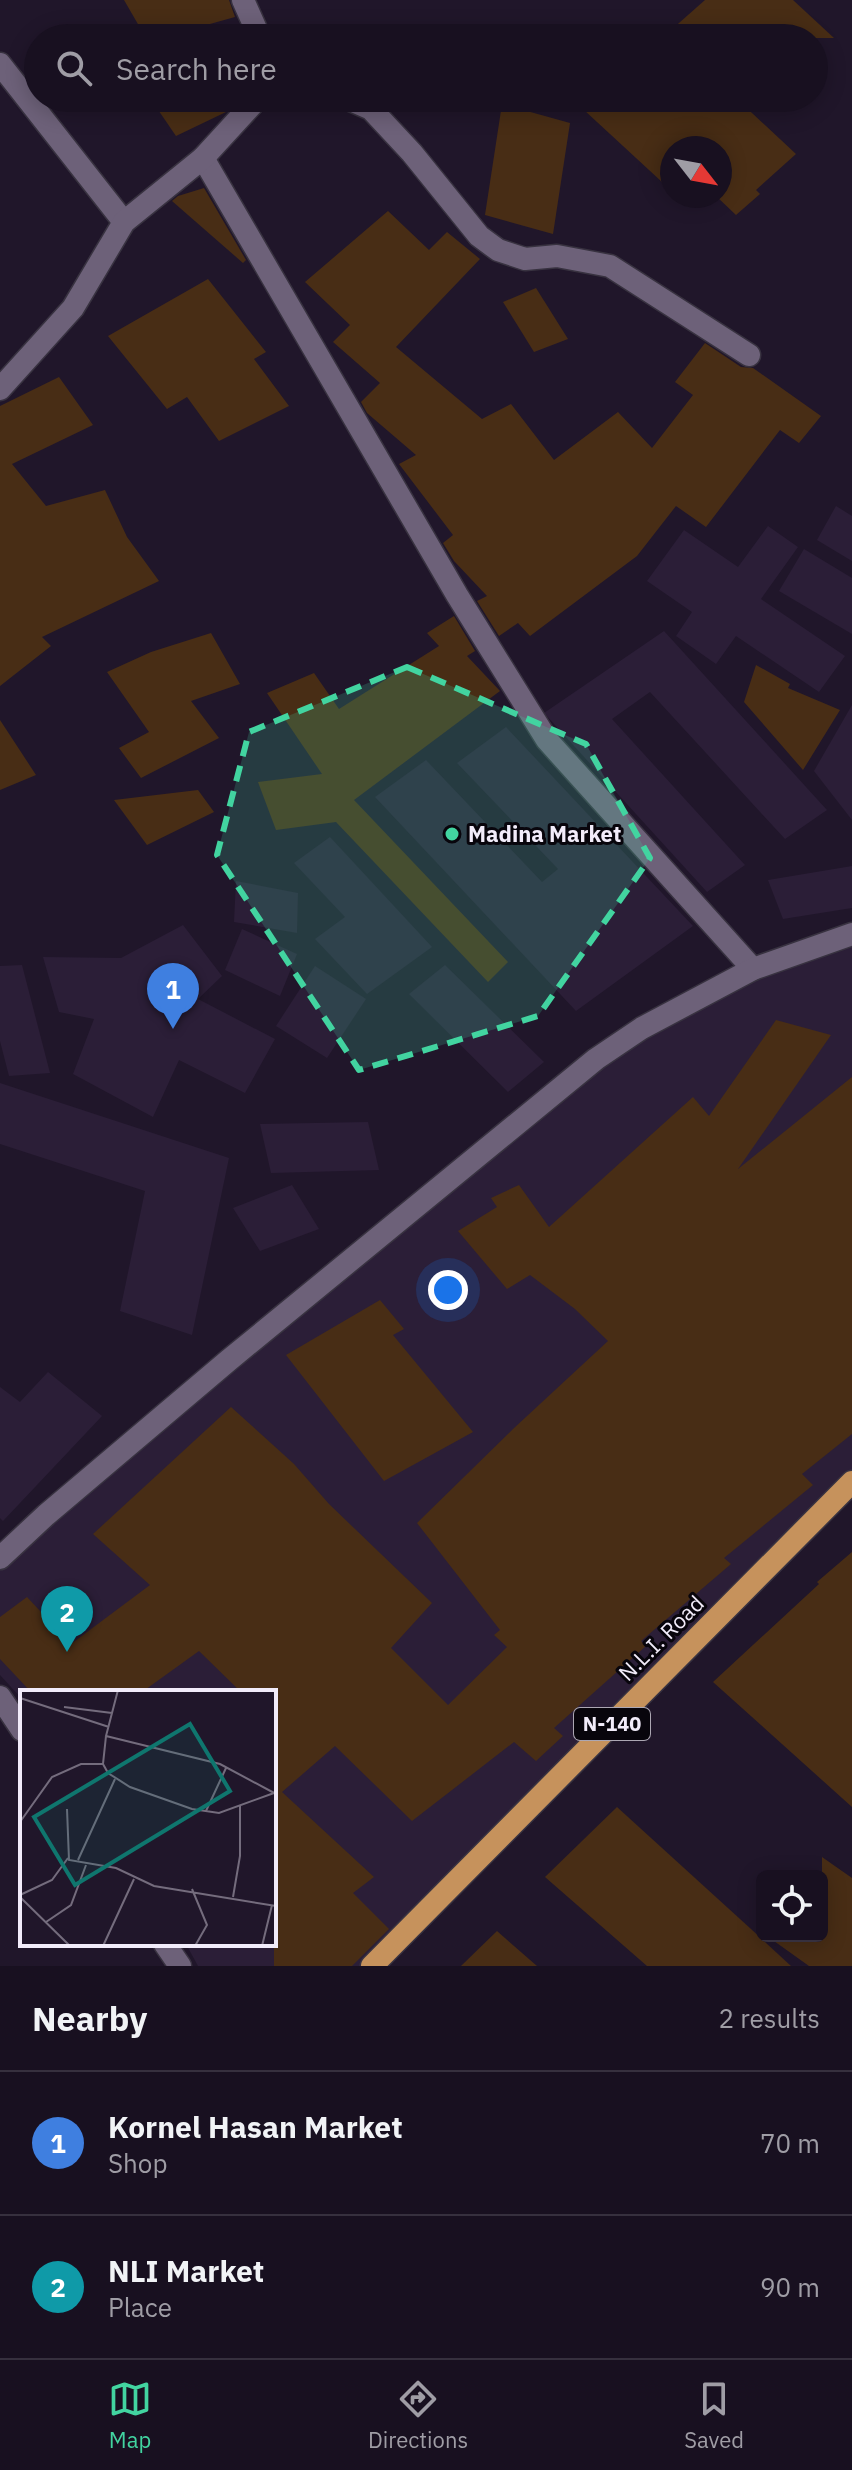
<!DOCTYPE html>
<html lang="en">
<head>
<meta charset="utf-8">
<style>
	:root { --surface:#181020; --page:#211929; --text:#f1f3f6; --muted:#9f9da5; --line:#36303e; --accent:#42d4a0 }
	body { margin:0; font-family:"IBM Plex Sans",sans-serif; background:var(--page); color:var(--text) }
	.controls { position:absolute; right:24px; bottom:24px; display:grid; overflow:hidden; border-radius:12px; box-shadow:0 4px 20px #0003 }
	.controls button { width:72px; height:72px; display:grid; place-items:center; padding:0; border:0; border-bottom:2px solid var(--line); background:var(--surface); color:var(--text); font:40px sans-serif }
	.compass { position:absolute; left:660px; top:136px; width:72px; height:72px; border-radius:50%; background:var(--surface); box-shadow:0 4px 20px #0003; rotate:121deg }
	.you { position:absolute; left:448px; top:1290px; width:28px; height:28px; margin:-20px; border:6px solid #fff; border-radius:50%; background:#1a73e8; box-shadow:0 0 0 12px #1a73e833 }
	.badge { display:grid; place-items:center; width:52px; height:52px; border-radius:50%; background:var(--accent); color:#fff; font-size:26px; font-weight:700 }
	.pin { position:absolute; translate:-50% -66px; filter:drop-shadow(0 2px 4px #0008) }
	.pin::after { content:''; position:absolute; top:42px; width:28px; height:24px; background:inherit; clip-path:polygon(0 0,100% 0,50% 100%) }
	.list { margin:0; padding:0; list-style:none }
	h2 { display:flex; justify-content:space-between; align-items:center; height:104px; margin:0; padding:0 32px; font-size:34px }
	h2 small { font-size:26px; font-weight:400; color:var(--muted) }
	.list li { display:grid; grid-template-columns:52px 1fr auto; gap:24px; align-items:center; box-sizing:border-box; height:144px; padding:0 32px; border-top:2px solid var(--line) }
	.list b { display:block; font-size:30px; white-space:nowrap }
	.list p { margin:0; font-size:26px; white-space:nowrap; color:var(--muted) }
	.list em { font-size:26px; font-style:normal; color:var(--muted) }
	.icon { flex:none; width:44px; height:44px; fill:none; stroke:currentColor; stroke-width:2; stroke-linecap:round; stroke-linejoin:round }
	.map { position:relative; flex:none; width:852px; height:1966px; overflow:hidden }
	.search { position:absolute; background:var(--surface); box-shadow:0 4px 20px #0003; left:24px; right:24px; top:24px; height:88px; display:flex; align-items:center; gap:20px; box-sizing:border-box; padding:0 28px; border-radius:44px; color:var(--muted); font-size:30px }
	.sheet { height:392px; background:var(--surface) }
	nav { display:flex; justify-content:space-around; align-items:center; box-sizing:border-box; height:112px; border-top:2px solid var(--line); background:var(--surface); font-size:22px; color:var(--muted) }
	nav a { display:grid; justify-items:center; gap:4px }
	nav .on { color:var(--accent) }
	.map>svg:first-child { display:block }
</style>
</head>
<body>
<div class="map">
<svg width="852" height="1966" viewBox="0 0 852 1966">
	<rect width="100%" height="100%" fill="#20162a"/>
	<g fill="#2b1e37">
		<path d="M836,506l16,10v45l-35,-21z"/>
		<path d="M768,526l30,21 -37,52 84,57 -26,36 -83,-56 -20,28 -40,-28 16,-24 -45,-31 37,-51 54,37z"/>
		<path d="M804,549l48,29v56l-73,-43z"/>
		<path d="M664,631l163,179 -42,29 -135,-147 -38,27 133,146 -38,27 -163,-179z"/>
		<path d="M852,705v115l-38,-49z"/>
		<path d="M506,727l187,199 -117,85 -201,-214 51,-37 116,122 16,-13 -101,-106z"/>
		<path d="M330,837l102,110 -65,47 -52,-55 30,-22 -51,-54z"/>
		<path d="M852,866v42l-69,11 -15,-39z"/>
		<path d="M236,881l62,12 -1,40 -63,-11z"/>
		<path d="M183,925l39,51 -24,23 77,40 -30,54 -66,-33 -26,57 -80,-43 21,-55 -35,-7 -16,-55 78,1z"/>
		<path d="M242,929l55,25 -17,42 -55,-26z"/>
		<path d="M852,934v548l-480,484h-174l-12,-22h88v-252h-252v7l-22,-24v-117l642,-530z"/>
		<path d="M22,965l28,108 -41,3 -9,-35v-75z"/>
		<path d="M445,965l99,97 -36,30 -99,-98z"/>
		<path d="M315,966l51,33 -39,59 -51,-32z"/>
		<path d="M0,1083l229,75 -37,177 -72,-24 25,-120 -145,-47z"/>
		<path d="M368,1122l11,48 -108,3 -11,-49z"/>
		<path d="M292,1185l27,44 -59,22 -27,-43z"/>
		<path d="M48,1372l54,44 -99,105 -3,-3v-131l20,15z"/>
	</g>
	<g fill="#482d15">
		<path d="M124,0h105l6,17 -43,12 6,9h-52z"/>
		<path d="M705,0h88l41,38h-172z"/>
		<path d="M150,98h89l-13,14 -50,24z"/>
		<path d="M571,98h165l60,56 -40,36 4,4 -24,21 -20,-19h4v-48h-48v26l-10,8z"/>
		<path d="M502,104l68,19 -17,111 -68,-19z"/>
		<path d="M204,188l42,72 -3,3 -71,-62 6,-5z"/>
		<path d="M388,211l41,39 18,-18 33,27 -84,88 86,72 29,-15 43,56 64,-48 34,36 41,-53 -18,-13 30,-39 36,24 12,1 68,48 -22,27 -19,-13 -74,97 -30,-21 -39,50 -107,80 -12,-13 -19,13 -22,-35 10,-5 -33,-35 -11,-18 10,-8 -54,-71 17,-9 -49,-42 -6,-11 19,-19 -47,-41 17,-17 -45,-43z"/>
		<path d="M208,279l58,73 -12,7 35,47 -70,35 -32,-44 -20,12 -59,-73z"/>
		<path d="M536,288l32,51 -34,13 -31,-50z"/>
		<path d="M59,377l34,48 -81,39 34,42 59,-16 22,47 32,44 -117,56 9,9 -51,40v-280z"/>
		<path d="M454,616l21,35 -8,5 33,35 -146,109 154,162 -20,20 -152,-160 -60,8 -18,-48 64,-8 -55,-81 47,-20 25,36 100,-63 -12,-13z"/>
		<path d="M211,633l29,51 -49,17 28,37 -78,40 -22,-30 30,-16 -42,-60 44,-20z"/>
		<path d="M756,665l34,19 -2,4 52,22 -37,60 -59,-68z"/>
		<path d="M0,720l36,55 -36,15z"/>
		<path d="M198,790l16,22 -67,33 -33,-45z"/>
		<path d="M776,1020l55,15 -93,134 114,-92v357l-50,40 11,11 -89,73 7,6 -90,77 5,5 -92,82 9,8 -27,25 -22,-19 -102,79 -77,-75 -53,46 92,85 -21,16 36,36 -37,37h-78v-274h-33l-42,-41 -57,41h-111l-31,-33v-42l27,-20 44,47 79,-59 -57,-51 138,-127 63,57 35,40 103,99 -41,45 57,57 59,-58 -13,-12 6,-5 -83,-107 96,-94 95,-88 -33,-32 -45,-34 -23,14 -49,-58 39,-24 -6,-9 28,-13 30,42 144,-130 16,19z"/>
		<path d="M380,1300l24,29 -11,6 80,97 -89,49 -98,-126z"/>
		<path d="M852,1552v255l-139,-125 106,-98 -2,-2z"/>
		<path d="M617,1807l134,122 40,37h-144l-102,-89z"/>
		<path d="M822,1857l30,21v88h-43l-42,-30h55z"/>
		<path d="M497,1931l40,35h-76z"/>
	</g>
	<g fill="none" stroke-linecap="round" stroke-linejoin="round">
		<g stroke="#383240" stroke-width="25">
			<g id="minor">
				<path d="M243,0l17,38"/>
				<path d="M0,64l124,158"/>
				<path d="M346,98l25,11 41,44 67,83 19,14 27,9 32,-3 53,10 139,89"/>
				<path d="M203,158l254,437 90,145 206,229"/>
				<path d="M0,389l73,-81 51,-86 79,-64 55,-60"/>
				<path d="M0,1697l22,33"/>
				<path d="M165,1944l15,22"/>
			</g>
		</g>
		<g stroke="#383240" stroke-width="25">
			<path id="secondary" d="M0,1558l46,-43 183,-155 367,-301 46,-31 111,-59 99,-35"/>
		</g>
		<g stroke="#383240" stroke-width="25">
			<path id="trunk" d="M372,1966l480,-484"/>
		</g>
		<use href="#minor" stroke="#6d6179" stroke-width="22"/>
		<use href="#secondary" stroke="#6d6179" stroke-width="22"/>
		<use href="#trunk" stroke="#c6925c" stroke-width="22"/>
	</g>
	<path fill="#42d4a0" fill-opacity="0.2" stroke="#42d4a0" stroke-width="6" stroke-dasharray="16 10" stroke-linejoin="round" d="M407,667l179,77 64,114 -112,158 -179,54 -142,-215 32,-123z"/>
	<circle fill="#42d4a0" stroke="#08050c" stroke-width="3" cx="452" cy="834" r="8"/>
	<g text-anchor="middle" stroke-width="6" stroke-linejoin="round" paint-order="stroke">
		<rect fill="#08050c" stroke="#aca7b3" stroke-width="2" x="574" y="1708" width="76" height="32" rx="6"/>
		<g font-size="20" font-weight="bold" fill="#f2ecfa">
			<text x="612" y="1731">N-140</text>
		</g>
		<g font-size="22" font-weight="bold" fill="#f2ecfa" stroke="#08050c" text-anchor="start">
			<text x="468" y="842">Madina Market</text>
		</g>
		<g font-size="22" fill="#f2ecfa" stroke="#08050c">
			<text transform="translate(661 1638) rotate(-45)" y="8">N.L.I. Road</text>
		</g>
	</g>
	<g transform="translate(20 1690)">
		<rect width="256" height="256" fill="#20162a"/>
		<path fill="none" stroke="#746c7d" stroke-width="2" d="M98,0l-12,46 114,28 56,30M0,8l89,29M44,17l48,6M86,46l-3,28 5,9 22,14 62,22 27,4 55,-20M47,119l2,51 47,8 38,18 122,20M186,121l20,-43M0,132l32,-45 29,-13h22M58,170l37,-81M172,199l15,36 -12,21M0,205l32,-15 16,-22M0,207l50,49M213,207l7,-41v-50M26,232l25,-17 15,-40M83,256l31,-67M242,256l10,-41"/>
		<path fill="#0f766e" fill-opacity="0.15" stroke="#0f766e" stroke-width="4" d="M170,34l40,67 -155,94 -41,-68z"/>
		<rect width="256" height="256" fill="none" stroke="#f2ecfa" stroke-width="4"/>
	</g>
</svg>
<div class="controls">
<button><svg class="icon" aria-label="locate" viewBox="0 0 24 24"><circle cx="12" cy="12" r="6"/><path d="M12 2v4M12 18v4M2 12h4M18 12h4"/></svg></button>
</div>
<svg class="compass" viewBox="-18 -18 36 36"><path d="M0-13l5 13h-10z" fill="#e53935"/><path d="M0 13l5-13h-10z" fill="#9f9da5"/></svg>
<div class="you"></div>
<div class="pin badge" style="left:173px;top:1029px;background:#3f7fe0">1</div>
<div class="pin badge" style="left:67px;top:1652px;background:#0f9aa8">2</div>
<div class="search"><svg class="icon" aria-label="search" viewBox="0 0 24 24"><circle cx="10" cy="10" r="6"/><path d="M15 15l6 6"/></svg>Search here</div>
</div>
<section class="sheet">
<h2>Nearby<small>2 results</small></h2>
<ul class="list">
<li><span class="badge" style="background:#3f7fe0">1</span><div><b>Kornel Hasan Market</b><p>Shop</p></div><em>70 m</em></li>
<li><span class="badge" style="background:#0f9aa8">2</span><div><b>NLI Market</b><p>Place</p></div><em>90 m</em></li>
</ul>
</section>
<nav>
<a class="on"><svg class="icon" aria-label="map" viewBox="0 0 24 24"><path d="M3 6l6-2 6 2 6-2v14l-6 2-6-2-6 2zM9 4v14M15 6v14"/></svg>Map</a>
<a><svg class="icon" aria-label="directions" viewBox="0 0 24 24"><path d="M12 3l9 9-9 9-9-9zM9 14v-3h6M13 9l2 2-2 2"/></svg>Directions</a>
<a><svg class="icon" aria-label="saved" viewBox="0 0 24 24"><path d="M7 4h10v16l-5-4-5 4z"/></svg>Saved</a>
</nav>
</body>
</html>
